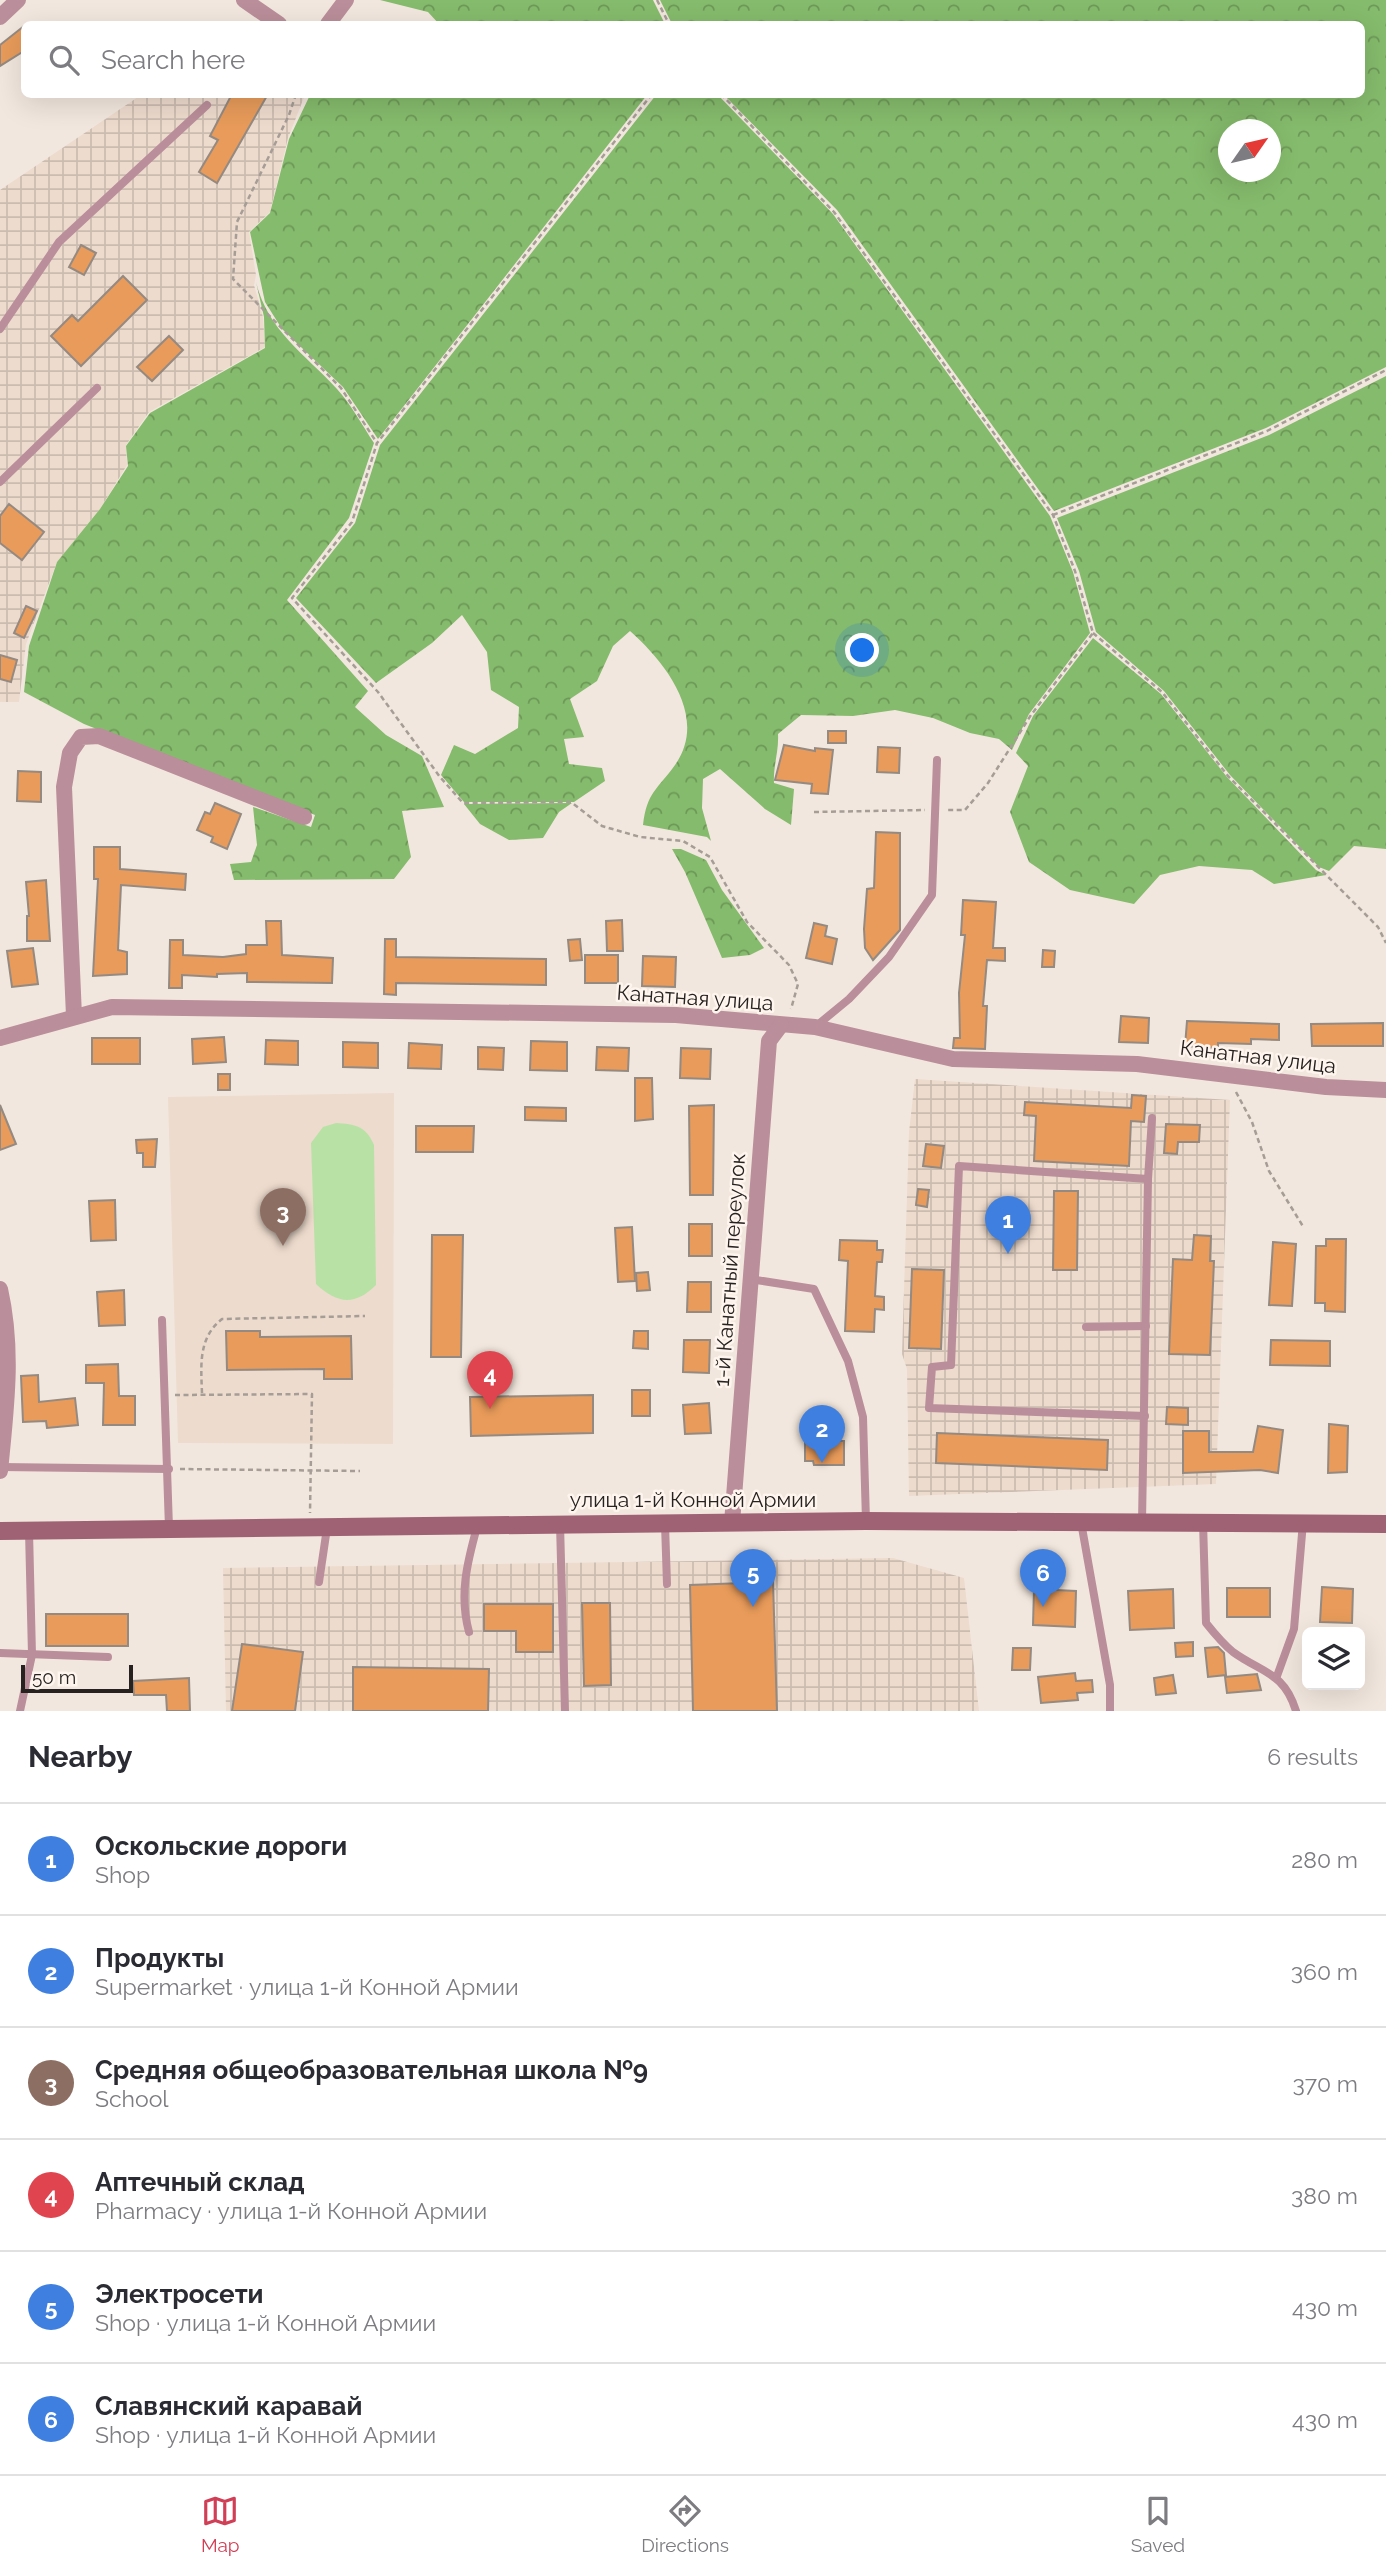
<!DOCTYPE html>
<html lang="en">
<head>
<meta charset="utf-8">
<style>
	:root { --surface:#fff; --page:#f2f2f3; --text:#2b2b33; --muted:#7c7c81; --line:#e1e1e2; --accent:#d03f55 }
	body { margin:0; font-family:Raleway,sans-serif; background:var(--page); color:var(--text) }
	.controls { position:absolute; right:21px; bottom:21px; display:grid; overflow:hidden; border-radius:10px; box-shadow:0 7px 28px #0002 }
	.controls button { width:63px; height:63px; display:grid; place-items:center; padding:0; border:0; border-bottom:2px solid var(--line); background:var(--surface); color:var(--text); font:35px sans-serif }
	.compass { position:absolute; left:1218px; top:119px; width:63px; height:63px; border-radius:50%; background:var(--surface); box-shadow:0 7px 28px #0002; rotate:56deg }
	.scale { position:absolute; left:21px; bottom:18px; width:112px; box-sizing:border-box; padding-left:7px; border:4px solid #26221f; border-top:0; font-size:19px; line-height:24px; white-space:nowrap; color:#26221f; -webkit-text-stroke:5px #fef5ee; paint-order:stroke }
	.you { position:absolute; left:863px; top:651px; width:24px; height:24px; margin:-18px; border:5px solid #fff; border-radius:50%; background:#1a73e8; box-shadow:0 0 0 10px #1a73e833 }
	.badge { display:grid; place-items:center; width:46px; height:46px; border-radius:50%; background:var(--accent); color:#fff; font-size:23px; font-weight:700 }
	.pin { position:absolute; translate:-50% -58px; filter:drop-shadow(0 2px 4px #0008) }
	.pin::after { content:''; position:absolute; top:37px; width:24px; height:21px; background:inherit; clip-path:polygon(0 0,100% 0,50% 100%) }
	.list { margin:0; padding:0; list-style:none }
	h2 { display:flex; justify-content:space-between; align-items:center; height:91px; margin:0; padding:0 28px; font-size:30px }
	h2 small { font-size:23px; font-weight:400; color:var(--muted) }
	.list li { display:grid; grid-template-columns:46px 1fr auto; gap:21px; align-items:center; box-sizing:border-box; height:112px; padding:0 28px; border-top:2px solid var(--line) }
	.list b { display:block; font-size:26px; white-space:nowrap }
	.list p { margin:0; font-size:23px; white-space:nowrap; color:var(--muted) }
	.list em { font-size:23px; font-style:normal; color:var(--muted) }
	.icon { flex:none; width:38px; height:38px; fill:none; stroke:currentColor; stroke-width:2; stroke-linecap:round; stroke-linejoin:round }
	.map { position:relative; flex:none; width:1386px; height:1711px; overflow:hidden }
	.search { position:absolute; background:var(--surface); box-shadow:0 7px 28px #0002; left:21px; right:21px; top:21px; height:77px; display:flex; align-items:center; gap:18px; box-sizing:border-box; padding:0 24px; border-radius:10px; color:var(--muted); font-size:26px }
	.sheet { height:763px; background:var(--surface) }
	nav { display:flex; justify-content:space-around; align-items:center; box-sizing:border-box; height:98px; border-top:2px solid var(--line); background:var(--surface); font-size:19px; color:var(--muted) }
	nav a { display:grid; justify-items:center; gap:4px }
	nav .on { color:var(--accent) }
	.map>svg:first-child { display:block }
</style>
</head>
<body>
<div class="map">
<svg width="1386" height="1711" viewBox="0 0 1386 1711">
	<defs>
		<pattern id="industrial-grid" width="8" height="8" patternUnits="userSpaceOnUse" patternTransform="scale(1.75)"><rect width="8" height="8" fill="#eddbcd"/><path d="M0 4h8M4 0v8" fill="none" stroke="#cbbcb0"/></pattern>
		<pattern id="forest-crowns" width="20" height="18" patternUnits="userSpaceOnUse" patternTransform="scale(1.75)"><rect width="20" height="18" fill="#85bb6c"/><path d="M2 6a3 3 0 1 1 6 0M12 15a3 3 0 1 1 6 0" fill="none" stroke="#6d9858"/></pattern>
	</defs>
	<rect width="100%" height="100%" fill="#f2e7de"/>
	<path fill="#eddbcd" d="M394,1093l-1,351 -215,-1 -10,-346z"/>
	<g fill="url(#industrial-grid)">
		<path d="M141,95h164l-17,43 -18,74 -21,20 7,43 -2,10 9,32 2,30 -116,65 -23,33 1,20 -27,44 -43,53 -31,82 -7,58h-19v-512z"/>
		<path d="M915,1079l315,21 -14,384 -307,12 -2,-127 -5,-15 7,-222z"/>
		<path d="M893,1558l71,20 15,133h-753l-3,-143z"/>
	</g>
	<g fill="url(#forest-crowns)" fill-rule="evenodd">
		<path d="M380,0h273l12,24h-226l-11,-12z"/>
		<path d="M660,0h726v367l-120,61 -212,83 -217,-301 -113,-115 638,-1v-70h-690zM1228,130h42v42h-42z"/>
		<path d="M359,94l288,1 -269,344 -35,-52 -61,-58 -17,-27 -15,-70 20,-19 19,-74 21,-44z"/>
		<path d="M718,95l115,119 217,302 23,56 17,61 -61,81 -17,36 -13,-11 -29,-6 -37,-15 -38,-8 -42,6 -52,-1 -23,19c1,18 -5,32 -4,49l20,6 -3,36 -26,-16 -45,-40 -17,10 -1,29 9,33 -4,-4 -64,-12c4,-33 14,-35 32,-60 34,-48 -10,-103 -45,-134l-17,15 -16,35 -27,18 14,38 -20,2 5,25 33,4 3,13 -31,21h-110l-23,-27 13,-30 21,9 43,-26 1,-21 -28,-17 -4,-38 -25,-37 -30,28 -56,40 -80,-85 59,-75 25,-78 276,-350z"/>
		<path d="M256,282c12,49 49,72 81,107 14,15 25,36 37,54l-25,75 -62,82 81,91 -13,16 31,28 36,21 22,51 -42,4 9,46 -17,22 -160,1 -4,-16 21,-2 6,-17 -4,-38 58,20 4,-12 -231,-91 -60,-32 5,-46 28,-84 43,-53 28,-43 -2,-20 24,-33 115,-65 -1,-31z"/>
		<path d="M1386,376v473l-32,-3 -25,25 -10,-4 -89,-92 -66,-84 -68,-59 -17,-61 -22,-53 212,-83z"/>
		<path d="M1093,638l68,56 66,83 89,93 10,5 -52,9 -22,-14 -53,-4 -39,9 -26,29 -64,-14 -41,-28 -19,-50 18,-46 -12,-13 17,-37z"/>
		<path d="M572,803l-13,9 -16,26 -34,2 -29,-16 -16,-20z"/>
		<path d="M672,849h9l25,11 16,30 42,58 -14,7 -28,3 -37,-86z"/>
	</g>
	<path fill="#b8e2a5" d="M336,1123c19,1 30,3 38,22l2,140c-21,21 -39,19 -60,-1l-5,-141 12,-16z"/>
	<g fill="#e89b5a" stroke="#948a82" stroke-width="2">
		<path d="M24,26v25l-24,15v-21z"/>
		<path d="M232,94h36l-51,89 -18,-11 19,-32 -8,-4z"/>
		<path d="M81,245l15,8 -12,22 -15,-8z"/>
		<path d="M123,276l24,24 -66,66 -30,-30 21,-21 6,6z"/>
		<path d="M169,336l14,14 -31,31 -15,-14z"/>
		<path d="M9,504l35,28 -22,28 -22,-17v-27z"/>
		<path d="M26,606l11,5 -13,27 -10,-5z"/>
		<path d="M0,655l17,5 -6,22 -11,-3z"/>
		<rect x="828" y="731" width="18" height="12"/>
		<path d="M784,745l31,6v-3l18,2 -5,44 -17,-1 1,-9 -37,-4z"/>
		<path d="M878,747l22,1 -1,25 -22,-1z"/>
		<path d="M18,771l23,1v30l-24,-1z"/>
		<path d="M215,803l26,11 -14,35 -16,-7 2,-5 -16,-7 8,-18 5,2z"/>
		<path d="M876,832l24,1v97l-27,30 -8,-12 -1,-19 3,-40 7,-1z"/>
		<path d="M94,847h26v22l66,5 -1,16 -64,-5 -3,65 9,2v22l-34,2 5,-97h-4z"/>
		<path d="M46,880l4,61h-23v-25h2l-3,-34z"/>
		<path d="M963,900l33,2 -3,46h12v13l-18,-1 -4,46h4l-2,43 -32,-1 1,-10h6l-1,-45 6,-58h-4z"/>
		<path d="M622,920l1,31h-16l-1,-30z"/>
		<path d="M266,921h15l1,34 51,3 -1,25 -85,-1v-9l-30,1v3l-35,-2v13h-13l1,-48h13v15l40,2 23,-3v-9h21z"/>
		<path d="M814,923l13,3 -2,10 12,3 -5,25 -26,-6z"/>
		<path d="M385,939h11v18l150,2v26l-150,-2v12l-12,-1z"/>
		<path d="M580,939l2,21 -12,1 -2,-21z"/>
		<path d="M33,948l5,36 -26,3 -5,-36z"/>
		<path d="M1043,950l12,1 -1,16h-12z"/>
		<rect x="585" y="955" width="33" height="28"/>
		<path d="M643,956l33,1 -1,30 -33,-1z"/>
		<path d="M1121,1016l28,2 -1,25 -29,-1z"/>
		<path d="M1187,1021l92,3v16l-28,-1v5l-33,-1v5l-33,-2z"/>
		<path d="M1383,1023v23h-71l-1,-22z"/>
		<path d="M224,1037l2,25 -33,2 -1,-25z"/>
		<rect x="92" y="1038" width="48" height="26"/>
		<path d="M266,1040l32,1v24l-33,-1z"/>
		<path d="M531,1041l36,1v29l-37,-1z"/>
		<path d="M343,1042l35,1v25l-35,-1z"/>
		<path d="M409,1043l33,2 -1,24 -33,-1z"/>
		<path d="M478,1047l26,1 -1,22 -25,-1z"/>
		<path d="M597,1047l32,1 -1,23 -32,-1z"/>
		<path d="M681,1048l30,1 -1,30 -30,-1z"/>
		<rect x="218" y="1074" width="12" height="16"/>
		<path d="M635,1078h17l1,41 -18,2z"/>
		<path d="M1132,1095l14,1 -2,26 -13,-1 -2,45 -95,-5 2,-45 -12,-1 1,-13 106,6z"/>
		<path d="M0,1105l16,39 -16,6z"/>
		<path d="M714,1105l-1,90h-23l-1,-89z"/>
		<path d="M525,1107l41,1v13l-41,-1z"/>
		<path d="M1166,1124l34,1 -1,17h-21l-1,12 -13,-1z"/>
		<path d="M416,1126h58l-1,26h-57z"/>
		<path d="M157,1139l-2,28h-12v-14h-6l-1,-13z"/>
		<path d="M926,1144l18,2 -3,22 -18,-2z"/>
		<path d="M918,1189l11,1 -2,17 -11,-2z"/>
		<path d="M1054,1191h24l-1,79h-24z"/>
		<path d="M115,1200l1,40 -25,1 -2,-40z"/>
		<rect x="689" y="1224" width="23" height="32"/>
		<path d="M632,1227l3,54 -17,1 -3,-54z"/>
		<path d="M432,1235h31l-2,122h-30z"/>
		<path d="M1194,1235l17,1 -1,25h4l-4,94 -41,-1 4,-95 19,1z"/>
		<path d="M1326,1239h20l-1,73 -20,-1v-8h-10l1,-57h10z"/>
		<path d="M840,1240l37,1v9h6l-1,12h-5l-2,34 9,1v13l-9,-1 -1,23 -29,-1 3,-70 -9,-1z"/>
		<path d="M1273,1242l23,2 -4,62 -23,-1z"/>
		<path d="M912,1269l32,1 -3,79 -32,-1z"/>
		<path d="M648,1272l2,18 -13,1 -1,-18z"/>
		<path d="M688,1282h23v30h-24z"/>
		<path d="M124,1290l1,35 -26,1 -2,-34z"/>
		<path d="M226,1331h34v6l91,-1 1,43h-28v-10l-97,1z"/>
		<path d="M634,1331h14v18l-15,-1z"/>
		<path d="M684,1340h26l-1,33 -26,-1z"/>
		<path d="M1271,1340l59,1v25l-60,-1z"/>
		<path d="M118,1364l1,32h16v29h-32l1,-42h-18v-18z"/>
		<path d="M38,1375l1,27 36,-4 3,27 -31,3 -1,-7 -23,1 -2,-46z"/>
		<rect x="632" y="1390" width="18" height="26"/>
		<path d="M593,1395v38l-122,3 -1,-39z"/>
		<path d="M709,1403l2,30 -26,1 -2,-29z"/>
		<path d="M1167,1407l21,1v17l-22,-1z"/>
		<path d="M1329,1424l19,2 -1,46 -19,1z"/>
		<path d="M1258,1426l25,4 -5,43 -18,-3 -77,3v-42h26v21h44z"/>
		<path d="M805,1428h30v13h9v24h-30l-1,-4h-8z"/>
		<path d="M937,1433l171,7 -1,30 -171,-7z"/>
		<path d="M773,1582l4,129h-84l-3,-126z"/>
		<path d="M1322,1587l31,2 -1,34 -32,-1z"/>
		<rect x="1227" y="1588" width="43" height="29"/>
		<path d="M1034,1589l42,2 -1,36 -42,-2z"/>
		<path d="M1173,1589l1,39 -44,2 -2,-39z"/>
		<path d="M582,1603h28l1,82 -27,1z"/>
		<path d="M484,1604h69v48h-37v-21h-32z"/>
		<rect x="46" y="1614" width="82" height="32"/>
		<path d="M1193,1642v14l-17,1 -1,-14z"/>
		<path d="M242,1644l61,8 -8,59h-63z"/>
		<path d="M1218,1647l6,6 2,22 -18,2 -3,-29z"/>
		<path d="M1013,1648h18l-1,22h-18z"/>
		<path d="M353,1667l136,2 -1,42h-135z"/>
		<path d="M1075,1673l1,8 16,-1 1,12 -16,1 1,7 -37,3 -3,-26z"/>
		<path d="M1257,1674l4,16 -34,3 -2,-16z"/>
		<path d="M1173,1675l3,18 -20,2 -2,-17z"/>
		<path d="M189,1678l1,33h-23l-1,-16h-32l-1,-14z"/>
	</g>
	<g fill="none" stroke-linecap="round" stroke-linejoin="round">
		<g stroke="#a59d96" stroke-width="2.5" stroke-dasharray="5 3.5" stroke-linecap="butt">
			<path d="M657,0l12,24"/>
			<path d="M296,94l-7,21 -52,107 -4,57 108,109 36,55"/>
			<path d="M652,94l-275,349 -25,79 -60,76 86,94 62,85 23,26 108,-1 31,24 38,11 43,4 27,16 37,65 42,43 9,19 -7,25"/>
			<path d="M721,94l113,118 219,303 22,56 18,62 -62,82 -43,68 -23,27h-19"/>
			<path d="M1053,515l214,-84 119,-61"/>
			<path d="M1093,633l69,59 66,84 150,151 8,16"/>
			<path d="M814,812l111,-2"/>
			<path d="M1236,1092l16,30 17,49 35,57"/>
			<path d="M202,1393c-1,-28 -4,-55 20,-74l143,-3"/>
			<path d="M175,1395l137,-1 -2,119"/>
			<path d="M180,1469l180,2"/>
		</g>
		<g stroke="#ba8e9a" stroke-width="8">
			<path d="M0,329l59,-87 148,-137"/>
			<path d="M0,482l97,-94"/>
			<path d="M815,1027l34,-28 40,-42 43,-62 5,-135"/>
			<path d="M750,1279l64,10 34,72 15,56 3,104"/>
			<path d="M162,1320l7,208"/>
			<path d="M1086,1327l60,-1"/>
			<path d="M1145,1416l-216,-8 3,-41 19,-2 8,-199 189,13"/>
			<path d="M0,1467l169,2"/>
			<path d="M1081,1522l29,163v26"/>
			<path d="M1142,1522l6,-343 4,-61"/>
			<path d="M1203,1522l3,101c8,10 17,21 27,29 29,21 51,20 63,59"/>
			<path d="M560,1524l5,187"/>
			<path d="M665,1524l2,60"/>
			<path d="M319,1582l8,-54"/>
			<path d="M469,1632c-10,-37 -2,-69 8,-105"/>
			<path d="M0,1653l108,4"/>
			<path d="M1277,1676l17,-47 9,-107"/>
			<path d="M20,1711l12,-56 -3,-124"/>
		</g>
		<g stroke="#ba8e9a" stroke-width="16">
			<path d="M244,0l35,24"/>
			<path d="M0,17l18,-17"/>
			<path d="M328,24l18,-24"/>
			<path d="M74,1016l-10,-229 6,-34 11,-16 18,-1 205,81"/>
			<path d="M0,1038l112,-31 564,8 139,12 138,32 184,5 189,23 60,3"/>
			<path d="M0,1289c14,62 6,120 0,182"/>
			<path d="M732,1523l37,-482 12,-16"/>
		</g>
		<path stroke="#9f6274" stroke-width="18" d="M0,1531l866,-10 520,3"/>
	</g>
	<g text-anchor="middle" stroke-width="5" stroke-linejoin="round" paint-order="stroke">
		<g font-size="21" fill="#26221f" stroke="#fef5ee">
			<text transform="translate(695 998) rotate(4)" y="7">Канатная улица</text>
			<text transform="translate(1258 1057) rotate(7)" y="7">Канатная улица</text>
			<text transform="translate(730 1270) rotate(-86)" y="7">1-й Канатный переулок</text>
			<text x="693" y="1507">улица 1-й Конной Армии</text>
		</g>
	</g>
</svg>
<div class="controls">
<button><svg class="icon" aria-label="layers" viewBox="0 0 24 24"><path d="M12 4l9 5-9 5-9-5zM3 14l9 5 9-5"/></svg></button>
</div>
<svg class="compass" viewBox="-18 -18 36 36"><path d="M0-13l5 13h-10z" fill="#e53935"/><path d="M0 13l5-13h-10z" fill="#7c7c81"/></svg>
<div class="scale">50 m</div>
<div class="you"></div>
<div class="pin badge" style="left:1008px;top:1254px;background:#3f7fe0">1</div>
<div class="pin badge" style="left:822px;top:1463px;background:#3f7fe0">2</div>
<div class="pin badge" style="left:283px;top:1246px;background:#8d6e63">3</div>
<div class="pin badge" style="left:490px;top:1409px;background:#e0444e">4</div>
<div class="pin badge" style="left:753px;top:1607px;background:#3f7fe0">5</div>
<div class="pin badge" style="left:1043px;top:1607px;background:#3f7fe0">6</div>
<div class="search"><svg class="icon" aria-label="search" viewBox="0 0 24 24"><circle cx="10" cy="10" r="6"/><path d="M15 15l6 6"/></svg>Search here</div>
</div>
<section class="sheet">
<h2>Nearby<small>6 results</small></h2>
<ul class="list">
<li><span class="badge" style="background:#3f7fe0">1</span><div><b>Оскольские дороги</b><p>Shop</p></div><em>280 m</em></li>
<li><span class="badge" style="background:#3f7fe0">2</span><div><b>Продукты</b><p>Supermarket · улица 1-й Конной Армии</p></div><em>360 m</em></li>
<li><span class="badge" style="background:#8d6e63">3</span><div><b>Средняя общеобразовательная школа №9</b><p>School</p></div><em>370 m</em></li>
<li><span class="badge" style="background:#e0444e">4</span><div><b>Аптечный склад</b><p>Pharmacy · улица 1-й Конной Армии</p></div><em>380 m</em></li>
<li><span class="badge" style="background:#3f7fe0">5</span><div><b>Электросети</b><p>Shop · улица 1-й Конной Армии</p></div><em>430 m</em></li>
<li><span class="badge" style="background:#3f7fe0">6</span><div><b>Славянский каравай</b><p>Shop · улица 1-й Конной Армии</p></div><em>430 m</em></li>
</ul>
</section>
<nav>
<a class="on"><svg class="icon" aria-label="map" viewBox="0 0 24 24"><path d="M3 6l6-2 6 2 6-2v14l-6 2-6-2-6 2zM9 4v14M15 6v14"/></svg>Map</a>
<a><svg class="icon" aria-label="directions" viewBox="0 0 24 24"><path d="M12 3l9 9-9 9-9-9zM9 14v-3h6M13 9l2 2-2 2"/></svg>Directions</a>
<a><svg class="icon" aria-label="saved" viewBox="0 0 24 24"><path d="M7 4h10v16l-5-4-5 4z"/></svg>Saved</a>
</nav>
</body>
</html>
